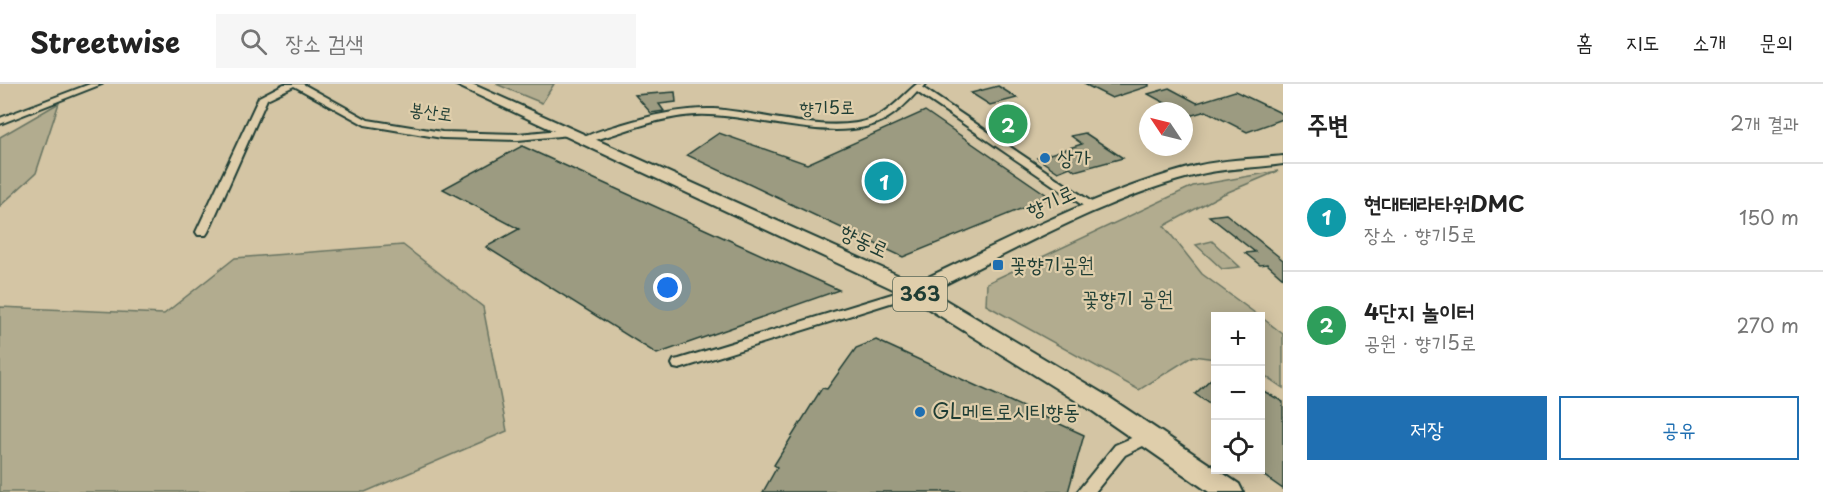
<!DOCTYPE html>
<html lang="ko">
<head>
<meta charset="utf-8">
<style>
	:root { --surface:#fff; --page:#f6f6f6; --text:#222; --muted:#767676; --line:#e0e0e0; --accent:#1f6fb2 }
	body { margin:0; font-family:"Playpen Sans","Poor Story",sans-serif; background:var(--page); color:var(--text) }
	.controls { position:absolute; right:18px; bottom:18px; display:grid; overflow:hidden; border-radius:0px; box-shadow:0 3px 15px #0003 }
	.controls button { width:54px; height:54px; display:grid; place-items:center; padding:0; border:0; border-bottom:2px solid var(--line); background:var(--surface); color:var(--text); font:30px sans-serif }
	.compass { position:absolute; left:1139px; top:18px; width:54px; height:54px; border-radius:50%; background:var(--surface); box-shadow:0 3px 15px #0003; rotate:305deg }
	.you { position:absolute; left:668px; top:204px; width:21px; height:21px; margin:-15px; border:4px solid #fff; border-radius:50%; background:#1a73e8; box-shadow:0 0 0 9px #1a73e833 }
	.badge { display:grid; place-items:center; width:39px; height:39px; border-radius:50%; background:var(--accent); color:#fff; font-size:20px; font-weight:700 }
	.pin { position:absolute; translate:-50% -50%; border:3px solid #fff; box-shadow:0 2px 6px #0006 }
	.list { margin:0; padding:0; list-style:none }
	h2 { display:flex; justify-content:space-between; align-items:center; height:78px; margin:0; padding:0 24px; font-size:26px }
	h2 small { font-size:20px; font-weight:400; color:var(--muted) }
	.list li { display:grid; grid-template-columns:39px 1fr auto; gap:18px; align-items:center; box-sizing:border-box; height:108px; padding:0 24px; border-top:2px solid var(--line) }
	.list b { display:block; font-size:22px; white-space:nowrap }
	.list p { margin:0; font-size:20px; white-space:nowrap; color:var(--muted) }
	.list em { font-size:20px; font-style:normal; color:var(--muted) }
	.actions { display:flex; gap:12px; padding:18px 24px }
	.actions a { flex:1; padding:14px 0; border:2px solid var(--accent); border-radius:0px; text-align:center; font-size:21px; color:var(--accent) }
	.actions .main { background:var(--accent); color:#fff }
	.icon { flex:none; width:33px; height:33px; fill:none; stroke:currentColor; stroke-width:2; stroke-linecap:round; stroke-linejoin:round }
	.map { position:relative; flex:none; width:1283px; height:408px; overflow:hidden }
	header { display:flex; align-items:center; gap:36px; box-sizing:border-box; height:84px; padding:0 30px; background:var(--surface); border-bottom:2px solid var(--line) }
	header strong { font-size:28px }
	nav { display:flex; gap:33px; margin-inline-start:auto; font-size:21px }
	.search { width:420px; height:54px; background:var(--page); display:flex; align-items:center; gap:15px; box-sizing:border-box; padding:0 21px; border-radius:0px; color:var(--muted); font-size:22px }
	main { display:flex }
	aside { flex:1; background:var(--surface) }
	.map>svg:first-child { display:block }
</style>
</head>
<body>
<header>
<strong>Streetwise</strong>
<div class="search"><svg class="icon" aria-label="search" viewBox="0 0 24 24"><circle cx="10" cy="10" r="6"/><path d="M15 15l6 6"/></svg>장소 검색</div>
<nav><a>홈</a><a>지도</a><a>소개</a><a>문의</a></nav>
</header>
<main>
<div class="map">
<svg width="1283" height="408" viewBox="0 0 1283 408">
	<rect width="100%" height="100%" fill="#d4c5a4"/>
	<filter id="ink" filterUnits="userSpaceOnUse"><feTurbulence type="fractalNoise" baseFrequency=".0167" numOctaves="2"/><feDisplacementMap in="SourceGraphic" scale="12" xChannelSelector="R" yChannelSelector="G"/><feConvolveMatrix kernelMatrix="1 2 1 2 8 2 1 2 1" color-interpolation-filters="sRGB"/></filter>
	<g filter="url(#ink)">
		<g fill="#b2ac8f" stroke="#687462" stroke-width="1.5">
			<path d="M496,0h58l-12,19z"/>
			<path d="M59,19l-23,70 -36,33v-69z"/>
			<path d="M1278,87l-57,24 -57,31 38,48 57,42h-43l-1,43 -22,-3 -54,34 -153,-85 1,-22 206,-97z"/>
			<path d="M1212,157l28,26 -18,2 -26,-24z"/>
			<path d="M403,161l80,62 24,124 -142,61h-365v-185l164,7 71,-56z"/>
			<path d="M1261,233l22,17v54l-22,-15z"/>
		</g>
		<g fill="#9c9b81" stroke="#1f3d34" stroke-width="1.5">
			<path d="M1084,0h65v2l-37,12z"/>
			<path d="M998,2l19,12 -27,7 -19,-12z"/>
			<path d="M1169,4l28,15 38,-12 48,23v5l-36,13 -41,-21 -17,5 -5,-5h-4l-32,-17z"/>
			<path d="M675,8l1,10 -17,2 5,7 -13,2 -16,-18z"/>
			<path d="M925,27l125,86 -147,60 -216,-102 32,-22 88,31z"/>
			<path d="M1085,49l38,25 -48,13 -5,-4 -12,5 -21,-14 45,-14 -11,-8z"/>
			<path d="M522,62l317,144 -182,64 -171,-107 33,-18 -76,-40z"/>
			<path d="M1226,130l57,46v18l-16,-14 -7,1 -15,-12 10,-1 -46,-36z"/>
			<path d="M876,256l208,95 -16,57h-305l14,-25 -3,-2 48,-77 5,1 29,-41z"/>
			<path d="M1215,291v33l-20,-14z"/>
			<path d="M1260,305l23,13v87l-23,-16z"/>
		</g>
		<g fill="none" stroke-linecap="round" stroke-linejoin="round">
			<g stroke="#1f3d34" stroke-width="4">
				<g id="street">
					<path d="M90,0h12l-102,40v-6z"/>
					<path d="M284,0h19l65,36 74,12 76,2 52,-5 5,3 -5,3 -52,5 -76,-2 -77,-13 -71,-39 -27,13 -59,133 -2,3h-8l-2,-3 63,-135z"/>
					<path d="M917,0h9l-3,4 173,117 1,2 -1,2h-8l-171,-117c-9,10 -19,20 -31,27 -48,28 -136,-7 -190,-4 -39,2 -74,18 -111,28l-5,-3c11,-8 30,-12 43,-16 29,-9 60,-16 91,-15 45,3 118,27 160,9 17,-7 29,-23 43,-34z"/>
					<path d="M915,203l6,4 -2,3 -240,75 -5,-1 -2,-4 2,-4 5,-1z"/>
					<path d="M1150,346l5,2 2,4 -2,4 -30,15 -30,37h-18l38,-47z"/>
				</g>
			</g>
			<g stroke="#1f3d34" stroke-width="4">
				<path id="secondary" d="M1283,72v8c-27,4 -55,4 -82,10 -93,22 -193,80 -280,122l-6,1 -6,-1 -3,-5 3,-5c93,-43 187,-94 287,-120 28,-7 59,-7 87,-10z"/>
			</g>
			<g stroke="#1f3d34" stroke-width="4">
				<path id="primary" d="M454,0h18l450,202 185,110 132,88 4,8h-34l-118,-82 -183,-114z"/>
			</g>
			<use href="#street" fill="#dfceab" fill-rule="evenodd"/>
			<use href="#secondary" fill="#dfceab" fill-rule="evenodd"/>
			<use href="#primary" fill="#dfceab" fill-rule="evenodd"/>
		</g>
	</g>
	<g fill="#1f6fb2" stroke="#dfceab" stroke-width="2">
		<circle cx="1045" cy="74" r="6"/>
		<rect x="992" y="175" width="12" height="12" rx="3"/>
		<circle cx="920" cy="328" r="6"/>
	</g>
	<g text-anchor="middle" stroke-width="4.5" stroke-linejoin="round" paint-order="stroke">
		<g font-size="18" fill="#1f3d34" stroke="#dfceab">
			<text transform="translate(827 24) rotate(-1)" y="6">향기5로</text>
			<text transform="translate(431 28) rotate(8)" y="6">봉산로</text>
		</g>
		<rect fill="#dfceab" stroke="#596858" stroke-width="1.5" x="893" y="193" width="54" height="34" rx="4.5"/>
		<g font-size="20" font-weight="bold" fill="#1f3d34">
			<text x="920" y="217">363</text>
		</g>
		<g font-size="21" fill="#1f3d34" stroke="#dfceab" text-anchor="start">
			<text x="1057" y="81">상가</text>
			<text x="1010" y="188">꽃향기공원</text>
			<text x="932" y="335">GL메트로시티향동</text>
		</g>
		<g font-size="21" fill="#1f3d34" stroke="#dfceab">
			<text transform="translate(1051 118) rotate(-25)" y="7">향기로</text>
			<text transform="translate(864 157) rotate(25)" y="7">향동로</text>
		</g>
		<g font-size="21" fill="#264339" stroke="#dfceab">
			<text x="1128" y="222">꽃향기 공원</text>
		</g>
	</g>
</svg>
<div class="controls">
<button>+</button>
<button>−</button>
<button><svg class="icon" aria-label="locate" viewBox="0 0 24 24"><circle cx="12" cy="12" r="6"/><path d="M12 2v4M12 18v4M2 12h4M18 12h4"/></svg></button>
</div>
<svg class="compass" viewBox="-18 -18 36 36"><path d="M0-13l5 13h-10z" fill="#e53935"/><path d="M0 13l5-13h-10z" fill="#767676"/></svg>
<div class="you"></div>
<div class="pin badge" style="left:884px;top:97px;background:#0f9aa8">1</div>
<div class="pin badge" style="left:1008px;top:40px;background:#2e9e5b">2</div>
</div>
<aside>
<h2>주변<small>2개 결과</small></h2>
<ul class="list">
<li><span class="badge" style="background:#0f9aa8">1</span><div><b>현대테라타워DMC</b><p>장소 · 향기5로</p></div><em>150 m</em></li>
<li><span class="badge" style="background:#2e9e5b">2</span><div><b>4단지 놀이터</b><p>공원 · 향기5로</p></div><em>270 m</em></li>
</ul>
<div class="actions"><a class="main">저장</a><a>공유</a></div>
</aside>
</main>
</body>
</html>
